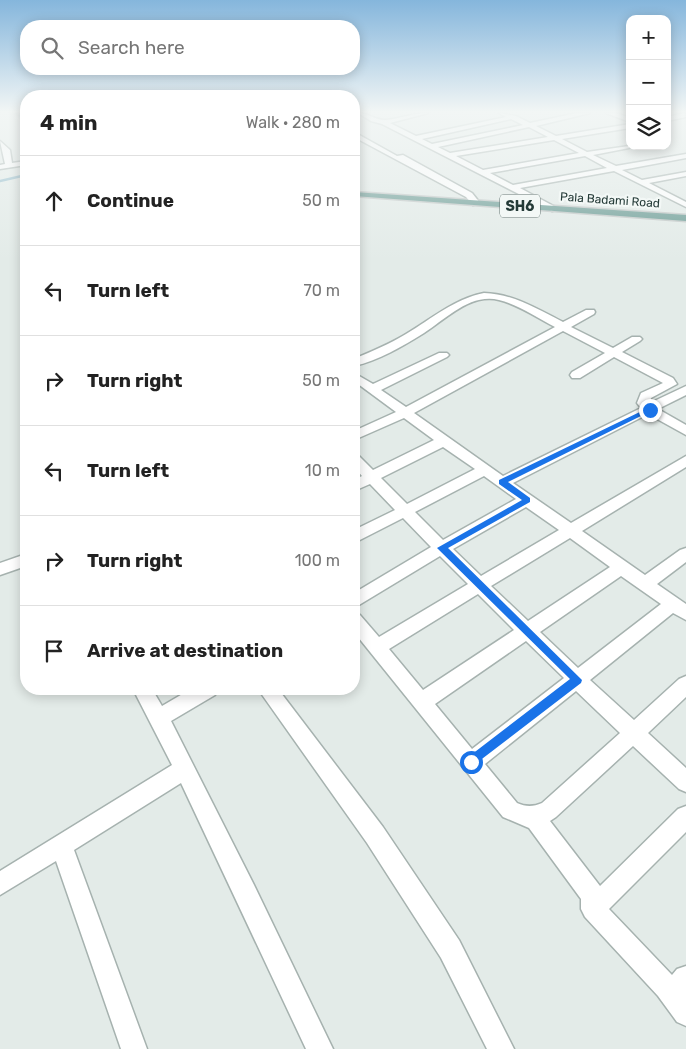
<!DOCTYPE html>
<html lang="en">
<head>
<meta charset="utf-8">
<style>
	:root { --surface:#fff; --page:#f2f2f2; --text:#222; --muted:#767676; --line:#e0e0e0 }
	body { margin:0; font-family:Rubik,sans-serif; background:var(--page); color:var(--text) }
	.controls { position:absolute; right:15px; top:15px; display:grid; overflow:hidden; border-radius:10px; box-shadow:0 2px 12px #0003 }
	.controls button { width:45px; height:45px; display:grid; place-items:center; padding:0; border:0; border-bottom:1px solid var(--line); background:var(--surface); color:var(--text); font:25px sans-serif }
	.stop { position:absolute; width:15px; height:15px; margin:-11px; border:4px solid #1a73e8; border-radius:50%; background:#fff }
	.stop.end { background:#1a73e8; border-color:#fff; box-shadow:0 1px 5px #0008 }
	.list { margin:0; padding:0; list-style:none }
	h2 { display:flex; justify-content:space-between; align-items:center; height:65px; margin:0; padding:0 20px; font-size:21px }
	h2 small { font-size:16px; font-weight:400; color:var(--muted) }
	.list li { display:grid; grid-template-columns:32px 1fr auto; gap:15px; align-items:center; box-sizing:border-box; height:90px; padding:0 20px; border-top:1px solid var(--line) }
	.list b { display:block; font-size:19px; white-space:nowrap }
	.list em { font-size:16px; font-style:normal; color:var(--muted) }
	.icon { flex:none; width:28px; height:28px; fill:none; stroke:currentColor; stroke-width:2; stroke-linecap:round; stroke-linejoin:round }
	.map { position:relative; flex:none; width:686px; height:1049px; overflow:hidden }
	.search { position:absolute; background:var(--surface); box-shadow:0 2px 12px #0003; left:20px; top:20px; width:340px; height:55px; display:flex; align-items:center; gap:12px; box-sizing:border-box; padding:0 18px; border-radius:20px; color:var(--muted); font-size:19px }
	.panel { position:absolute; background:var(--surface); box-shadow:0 2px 12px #0003; left:20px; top:90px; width:340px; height:605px; border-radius:20px }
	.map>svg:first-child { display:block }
</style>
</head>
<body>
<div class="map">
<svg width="686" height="1049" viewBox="0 0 686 1049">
	<rect width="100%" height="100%" fill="#e3ebe8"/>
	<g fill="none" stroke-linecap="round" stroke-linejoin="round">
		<path stroke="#90baca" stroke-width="2.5" d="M0,181l26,-6"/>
		<g stroke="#a6b2af" stroke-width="3">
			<g id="minor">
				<path d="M358,113c10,0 17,7 27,7 14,-1 28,-7 43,-7l-38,10 26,13 90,-19 -7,-4 17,3 14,7 47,-10h13l-54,13 20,10 74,-12v4l-68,11 25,13 42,-6v2l-36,7 23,11 70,-12v4l-64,12 20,10 44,-8v4l-37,7 37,19v5l-72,-36 -94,17 39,21 -7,2 -170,-87 -11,-3zM511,119l12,6 -91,19 -10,-5zM529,127l19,10 -98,16 -12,-6zM554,140l25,13 -96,17 -27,-14zM585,156l22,12 -94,17 -23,-12z"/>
				<path d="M606,113h10l14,5v4z"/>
				<path d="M685,113l1,4 -19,4v-4z"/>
				<path d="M354,132l43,24 6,-1 69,38 8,10 -7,2 -7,-8 -112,-60z"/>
				<path d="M0,141l10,9 2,13 14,-2v4l-26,4v-4l5,-1z"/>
				<path d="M484,293c30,1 53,16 79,29l23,-12h8l1,2 -1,2 -23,13 42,21 19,-11h8l2,2 -2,2 -18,11 51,26 4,6 -26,14 -1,5 36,-17v9l-28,14 28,16v10l-38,-21 -135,69 58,40 115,-67v11l-104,64 63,44 35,-25 6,-2v14l-29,22 29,20v16l-13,-7 -83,67 44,40 45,-41 7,-3v21l-38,36 38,35v24l-7,-3 -46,-43 -77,71 -6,4 50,65 78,-77 8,-3v26l-77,77 63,66 5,-6 9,-3v60l-9,-4 -19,-26 -73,-79 -4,-8v-10l-52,-71 -26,-11 -149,-185v-19l6,2 19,22 89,-53 -28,-28 -86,52v-15l77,-46 -28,-29 -49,25v-13l41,-20 -25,-26 -16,7v-11l8,-4 -8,-9v-13l5,2 14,14 61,-30 -30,-22 -50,22v-9l42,-19 -42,-31v-8l19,11 66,-31h8l2,2 -2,2 -66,33 25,17 149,-80c-18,-9 -36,-22 -56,-27 -29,-7 -53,19 -75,33 -21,13 -46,28 -70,33v-7c18,-8 36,-15 52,-25 27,-16 48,-35 78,-41zM563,331l42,22 -33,19 -2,3 2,3h8l34,-21 49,26 -22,10 -4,10 4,5 -138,68 -89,-63zM443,447l32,22 -68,35 -26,-26zM484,476l32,23 -73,41 -28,-28zM526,507l33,23 -78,46 -28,-27zM570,538l40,29 -82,54 -37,-35zM621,576l40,28 -83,64 -38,-36zM478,594l36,36 -91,60 -34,-41zM526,641l38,37 -92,71 -37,-45zM576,691l44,42 -78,70c-9,4 -16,4 -25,0l-32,-39z"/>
				<path d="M26,554v12l-26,9v-12z"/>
				<path d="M133,689h19l10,17 29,-17h26l-2,6 -44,26 83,164 79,164h-27l-125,-266 -107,67 73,199h-26l-65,-188 -56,34v-24l172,-106z"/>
				<path d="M258,689h20l105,138 76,113 55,109h-27l-46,-91 -74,-115z"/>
			</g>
		</g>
		<g stroke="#c2c8c7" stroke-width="3">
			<g id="major">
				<path d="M15,113h7l4,5v5z"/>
				<path d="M354,192l332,23v6l-332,-25z"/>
			</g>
		</g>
		<use href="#minor" fill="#fff" fill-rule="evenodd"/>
		<use href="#major" fill="#6c9c95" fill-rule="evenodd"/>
	</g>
	<linearGradient id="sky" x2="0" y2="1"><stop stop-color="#85b6dc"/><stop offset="0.43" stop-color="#f2f6f5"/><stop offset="1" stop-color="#f2f6f5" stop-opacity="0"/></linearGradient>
	<rect width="686" height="260" fill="url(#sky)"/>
	<path fill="#1a73e8" d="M648,408l5,2 -145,72 22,16v4l-82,46 134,132 -1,3 -107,82 -3,2 -4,-2 -2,-3 2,-4 103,-79 -133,-131 85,-48 -23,-16v-4z"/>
	<g text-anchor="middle" stroke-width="4.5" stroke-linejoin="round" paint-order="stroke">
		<g font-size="12" fill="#243a37" stroke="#f3f8f6">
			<text transform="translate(610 200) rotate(4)" y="4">Pala Badami Road</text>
		</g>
		<rect fill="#f3f8f6" stroke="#627370" stroke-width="1" x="500" y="194.5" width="40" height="23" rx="4"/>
		<g font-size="14" font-weight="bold" fill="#243a37">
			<text x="520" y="211">SH6</text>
		</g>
	</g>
</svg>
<div class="controls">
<button>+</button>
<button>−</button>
<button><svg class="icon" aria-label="layers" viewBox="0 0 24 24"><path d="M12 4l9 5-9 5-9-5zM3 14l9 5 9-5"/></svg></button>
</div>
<div class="stop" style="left:471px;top:762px"></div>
<div class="stop end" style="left:650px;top:410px"></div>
<div class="search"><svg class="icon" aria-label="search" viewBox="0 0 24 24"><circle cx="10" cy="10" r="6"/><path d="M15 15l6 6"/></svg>Search here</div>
<section class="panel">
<h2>4 min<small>Walk · 280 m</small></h2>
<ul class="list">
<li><svg class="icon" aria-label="ahead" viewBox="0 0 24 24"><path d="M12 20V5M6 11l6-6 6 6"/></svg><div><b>Continue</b></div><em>50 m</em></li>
<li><svg class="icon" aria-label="left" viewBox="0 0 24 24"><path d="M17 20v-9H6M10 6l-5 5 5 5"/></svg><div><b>Turn left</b></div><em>70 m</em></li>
<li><svg class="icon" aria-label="right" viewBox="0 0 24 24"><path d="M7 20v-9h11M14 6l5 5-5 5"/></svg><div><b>Turn right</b></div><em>50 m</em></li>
<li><svg class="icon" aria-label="left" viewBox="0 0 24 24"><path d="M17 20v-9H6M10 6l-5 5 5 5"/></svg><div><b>Turn left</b></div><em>10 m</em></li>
<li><svg class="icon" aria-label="right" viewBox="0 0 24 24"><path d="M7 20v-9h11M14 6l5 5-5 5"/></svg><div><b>Turn right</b></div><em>100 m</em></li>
<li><svg class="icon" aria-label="arrive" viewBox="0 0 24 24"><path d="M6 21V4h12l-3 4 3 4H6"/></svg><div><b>Arrive at destination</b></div></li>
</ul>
</section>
</div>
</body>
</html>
